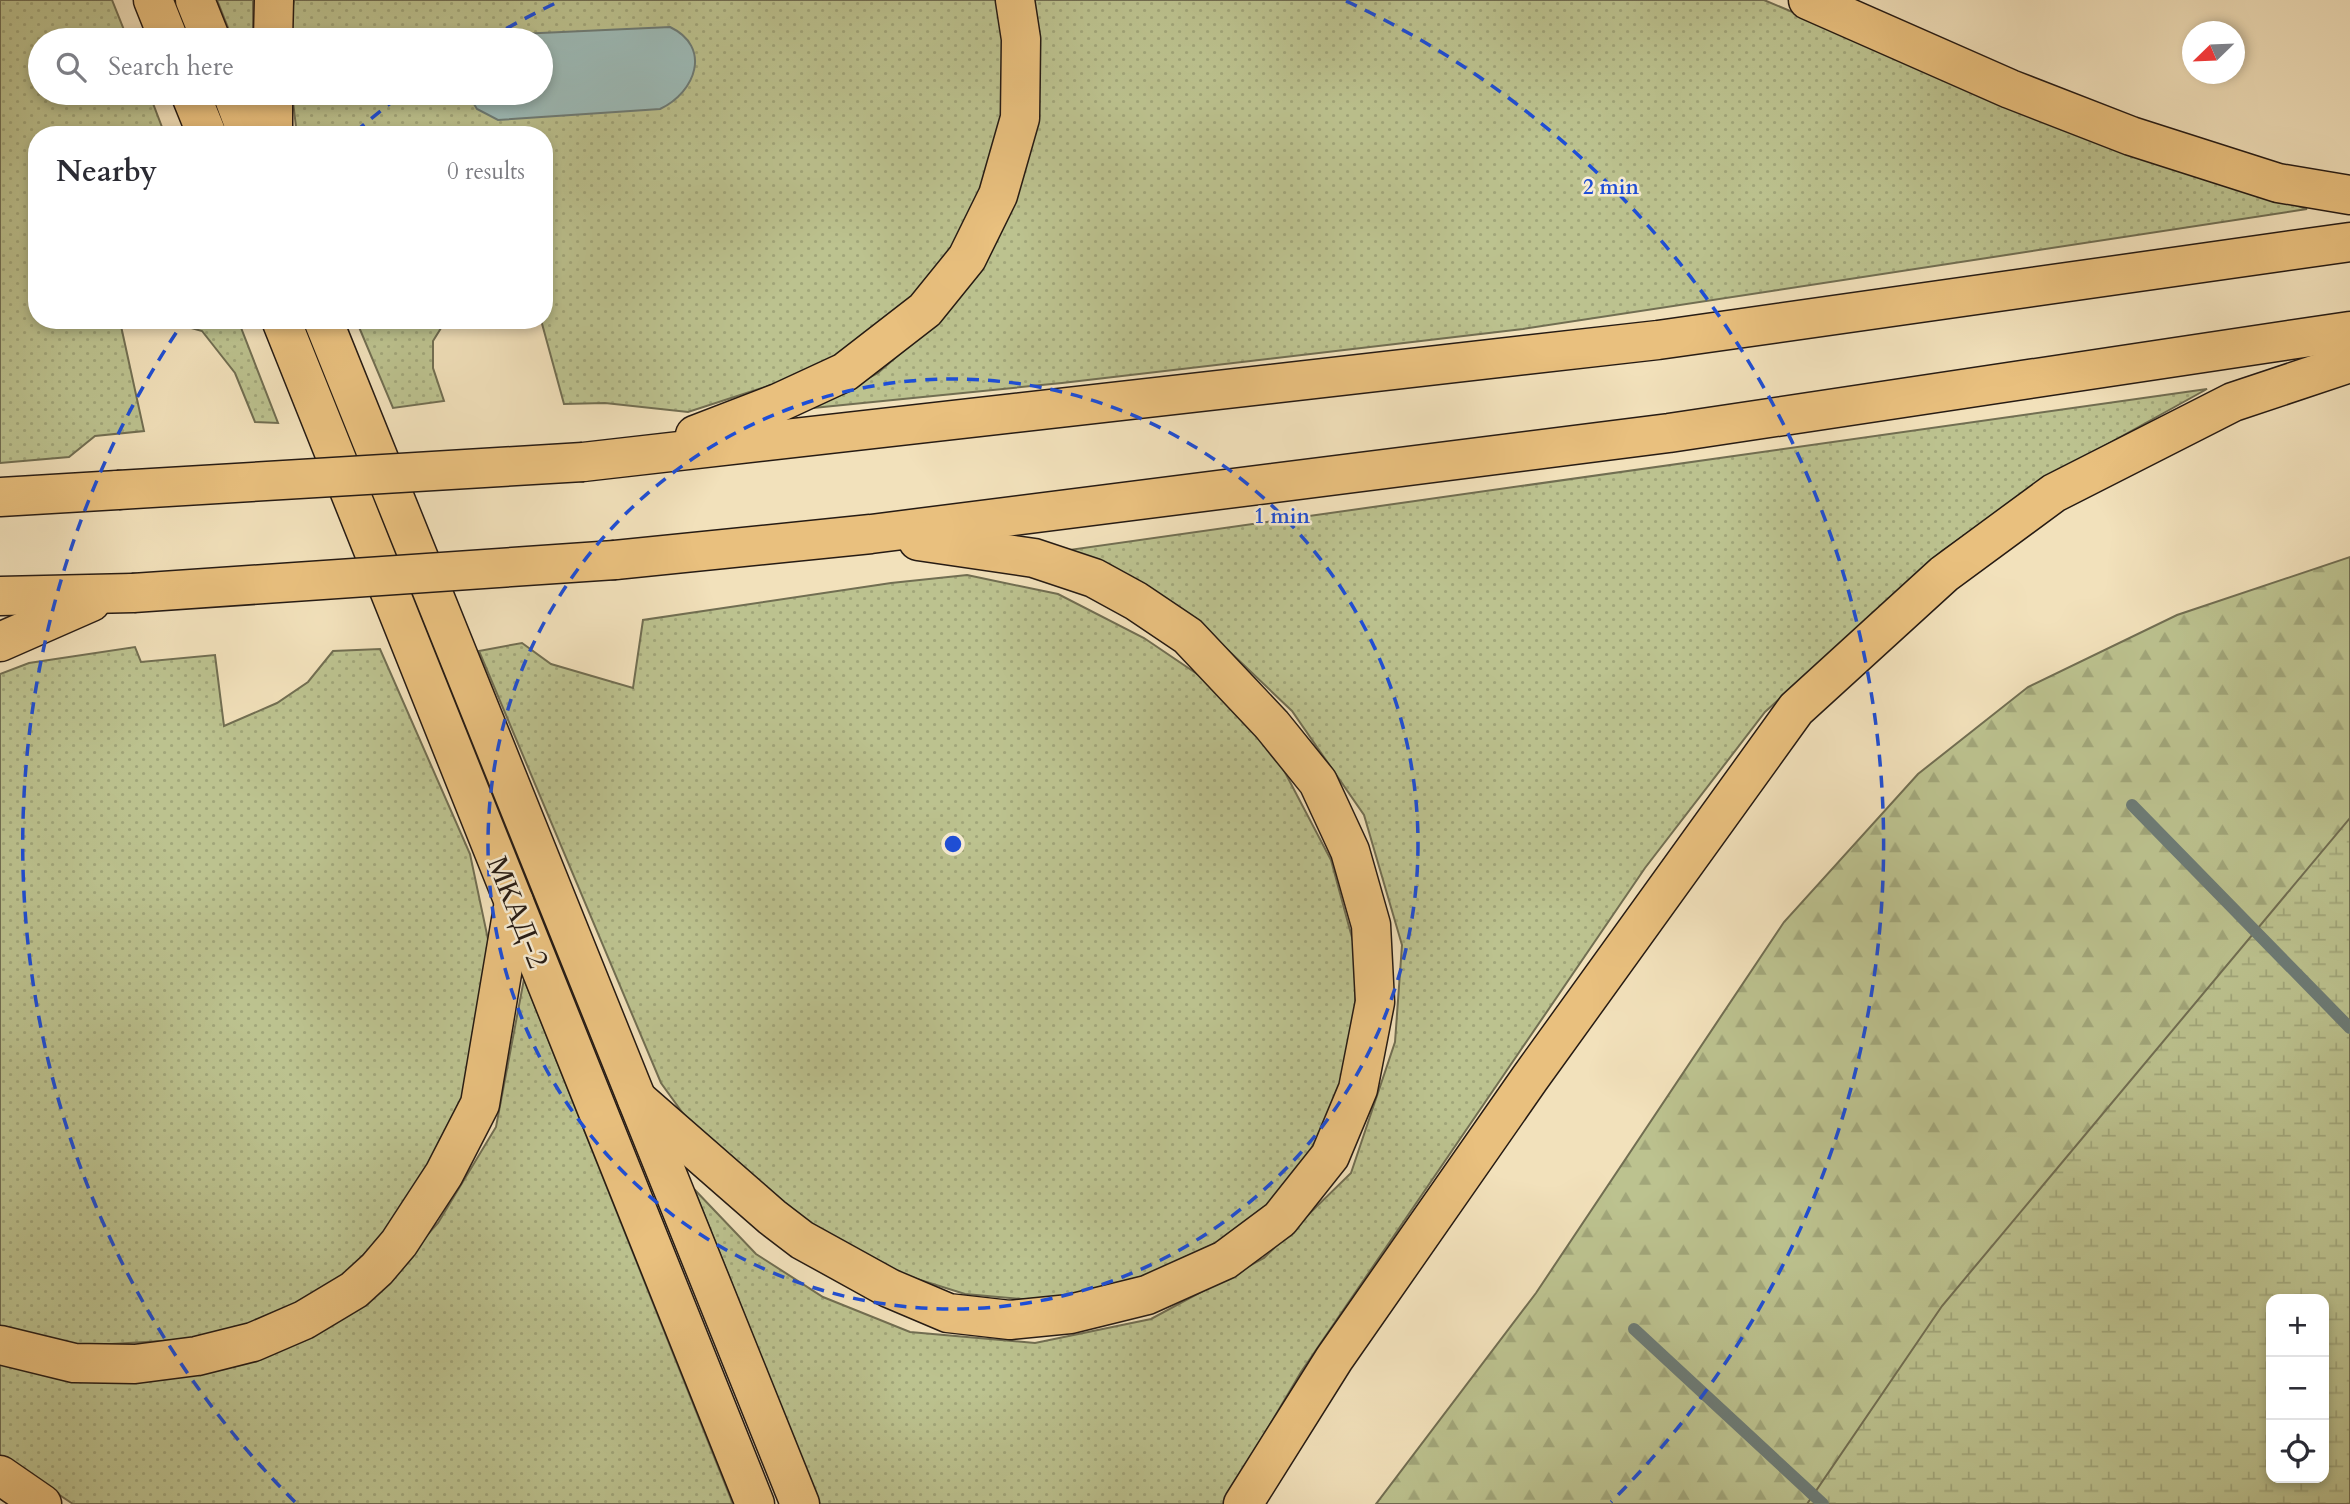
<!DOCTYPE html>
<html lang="en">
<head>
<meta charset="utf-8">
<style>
	:root { --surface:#fff; --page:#f7f7f7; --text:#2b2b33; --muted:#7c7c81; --line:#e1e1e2 }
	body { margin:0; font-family:Cardo,serif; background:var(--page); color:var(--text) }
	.controls { position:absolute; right:21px; bottom:21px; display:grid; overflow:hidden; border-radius:14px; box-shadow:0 4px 10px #0003 }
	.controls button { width:63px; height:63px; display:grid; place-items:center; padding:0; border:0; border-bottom:2px solid var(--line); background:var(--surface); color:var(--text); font:35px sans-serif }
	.compass { position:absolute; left:2182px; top:21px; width:63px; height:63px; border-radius:50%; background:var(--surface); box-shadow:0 4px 10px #0003; rotate:247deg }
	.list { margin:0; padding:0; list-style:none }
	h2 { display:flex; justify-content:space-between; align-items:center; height:91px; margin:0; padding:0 28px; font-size:30px }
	h2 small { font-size:23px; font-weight:400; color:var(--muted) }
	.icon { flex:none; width:38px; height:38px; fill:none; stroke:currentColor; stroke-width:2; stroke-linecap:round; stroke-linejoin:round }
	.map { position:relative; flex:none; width:2350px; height:1504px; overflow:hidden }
	.search { position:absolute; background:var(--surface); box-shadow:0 4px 10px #0003; left:28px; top:28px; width:525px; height:77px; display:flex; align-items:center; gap:18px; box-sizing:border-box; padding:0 24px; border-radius:38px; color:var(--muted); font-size:26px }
	.panel { position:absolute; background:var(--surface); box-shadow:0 4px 10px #0003; left:28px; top:126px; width:525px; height:203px; border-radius:28px }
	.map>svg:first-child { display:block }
</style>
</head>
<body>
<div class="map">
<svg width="2350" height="1504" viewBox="0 0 2350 1504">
	<defs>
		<pattern id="grass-dots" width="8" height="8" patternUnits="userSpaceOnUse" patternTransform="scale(1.75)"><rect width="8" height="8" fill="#bcc28f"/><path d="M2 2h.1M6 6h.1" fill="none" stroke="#a1a67a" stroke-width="1.8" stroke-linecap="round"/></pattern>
		<pattern id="forest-firs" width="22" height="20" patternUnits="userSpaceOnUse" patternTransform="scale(1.75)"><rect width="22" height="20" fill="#bcc28f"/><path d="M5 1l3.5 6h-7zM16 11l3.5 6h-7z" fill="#a1a67a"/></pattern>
		<pattern id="wetland-marsh" width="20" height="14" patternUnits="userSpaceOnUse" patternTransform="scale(1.75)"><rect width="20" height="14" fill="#bcc28f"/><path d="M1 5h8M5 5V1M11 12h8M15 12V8" fill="none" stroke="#a1a67a"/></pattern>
	</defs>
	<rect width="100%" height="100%" fill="#f2e1bb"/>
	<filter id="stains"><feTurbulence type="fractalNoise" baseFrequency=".00286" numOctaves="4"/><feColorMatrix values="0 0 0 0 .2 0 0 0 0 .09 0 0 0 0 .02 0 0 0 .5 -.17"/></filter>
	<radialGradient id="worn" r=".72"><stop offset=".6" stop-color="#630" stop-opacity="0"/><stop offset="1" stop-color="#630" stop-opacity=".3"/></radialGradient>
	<g fill="url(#grass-dots)" stroke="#716e52" stroke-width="2">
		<path d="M0,0h112l16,40h-88v53h109l16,42h-128v185h123l-39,6 23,105 -49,5 -26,21 -69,6z"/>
		<path d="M217,0h36v40h-20z"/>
		<path d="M294,0h708l3,133 -40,105 -46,59 -89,69 -142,46 -83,-9 -41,1 -23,-84h3v-185h-247l-5,-42h249v-53h-254z"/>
		<path d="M1031,0h733l316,133 227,76 -784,120 -461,54 -249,25 65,-35 57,-50 37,-46z"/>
		<path d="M163,320h75l40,103 -23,-1 -20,-49 -33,-42z"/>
		<path d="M356,320h90l-13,21v27l11,33 -51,7z"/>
		<path d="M2207,389l-157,87 -108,75 -177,161 -120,156 -344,504 -78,132h-403l-126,-315 62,65 67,43 87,35 125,11 116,-24 113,-61 87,-85 44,-131 7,-97 -38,-130 -72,-104 -85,-81 -138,-80z"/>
		<path d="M967,575l91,19 86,44 62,42 73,81 52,99 26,96 -4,102 -31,73 -42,69 -75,51 -76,34 -86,16 -78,-7 -64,-20 -87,-44 -114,-93 -39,-54 -182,-432 43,-8 29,21 82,24 10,-68 248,-37z"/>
		<path d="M135,647l6,15 74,-7 9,71 53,-23 31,-21 25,-31 47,-2 90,205 19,90 -4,79 -26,88 -37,68 -42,59 -47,48 -99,46 -55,8 -101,6 -78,-16v-656l29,-11z"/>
		<path d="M524,979l209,525h-660l-73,-49v-92l59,12 306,-71 73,-81 58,-96z"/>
	</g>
	<path fill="url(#forest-firs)" stroke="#716e52" stroke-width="2" fill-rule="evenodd" d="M2350,557v947h-974l160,-211 248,-371 134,-148 110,-87 149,-72zM2271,1299h53v179h-53z"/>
	<path fill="url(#wetland-marsh)" stroke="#716e52" stroke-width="2" fill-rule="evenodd" d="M2350,818v686h-543l135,-198zM2271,1299h53v179h-53z"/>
	<path fill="#9dbcb9" stroke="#6d7c77" stroke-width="2" d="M670,27c42,20 26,65 -10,82l-162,11 -21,-11 -9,-15 73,-1v-53h-61l15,-5z"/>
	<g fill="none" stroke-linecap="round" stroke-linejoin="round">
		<g stroke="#6d7c77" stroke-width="12">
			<path d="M2132,805l218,223"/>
			<path d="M1634,1329l189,175"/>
		</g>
		<g stroke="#261b14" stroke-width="41">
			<g id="highway">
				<path d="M153,0l16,40"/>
				<path d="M195,0l16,40"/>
				<path d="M1808,0l202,89 121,47 147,47 72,12"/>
				<path d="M273,40l1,-40"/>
				<path d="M190,93l17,42"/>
				<path d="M232,93l16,42"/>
				<path d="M273,135v-42"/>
				<path d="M281,320l474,1184"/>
				<path d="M323,320l477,1184"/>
				<path d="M695,435l83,-32 67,-31 80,-62 42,-52 31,-63 22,-77 1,-79 -6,-39"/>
				<path d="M583,462l1075,-122 692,-98"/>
				<path d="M0,497l118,-7"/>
				<path d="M615,560l256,-26 798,-101 681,-102"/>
				<path d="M0,596l133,-3"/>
				<path d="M0,642l91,-40"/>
				<path d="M637,1099l135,118 30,23 87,48 59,25 62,7 60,-6 77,-19 78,-35 55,-41 50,-63 28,-67 17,-87 -4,-77 -21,-74 -32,-69 -46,-57 -84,-89 -52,-35 -42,-23 -60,-20 -116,-17"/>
				<path d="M0,1345l74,18 61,1 62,-8 56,-14 51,-22 50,-30 23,-21 22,-26 45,-69 36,-70 34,-202"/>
				<path d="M0,1475l42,29"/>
				<path d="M1243,1504l91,-145 196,-281 266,-369 148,-135 110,-81 179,-91 117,-39"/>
			</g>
		</g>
		<use href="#highway" stroke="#e9c07e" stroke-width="38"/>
		<g stroke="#261b14" stroke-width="41" stroke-linecap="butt">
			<g id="highway-bridge">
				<path d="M118,490l465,-28"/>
				<path d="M133,593l482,-33"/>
			</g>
		</g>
		<use href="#highway-bridge" stroke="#e9c07e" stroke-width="38"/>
	</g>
	<g fill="none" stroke="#1d4ed8" stroke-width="3.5" stroke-dasharray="12 9">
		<circle cx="953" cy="844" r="465"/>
		<path d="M295 1502A930 930 0 0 1 182 324M355 132A930 930 0 0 1 400 96M488 39A930 930 0 0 1 560 1M1346 1A930 930 0 0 1 1611 1502"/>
	</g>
	<g text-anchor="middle" stroke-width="5" stroke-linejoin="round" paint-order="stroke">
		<g font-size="30" fill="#261b14" stroke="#f7ecd3">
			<text transform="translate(518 912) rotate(68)" y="10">МКАД-2</text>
		</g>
	</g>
	<circle cx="953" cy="844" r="10" fill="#1d4ed8" stroke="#f7ecd3" stroke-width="3.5"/>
	<g font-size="21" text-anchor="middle" font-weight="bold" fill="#1d4ed8" stroke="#f7ecd3" stroke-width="5" stroke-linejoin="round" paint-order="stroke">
		<text x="1611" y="194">2 min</text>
		<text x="1282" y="523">1 min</text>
	</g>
	<rect width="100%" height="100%" filter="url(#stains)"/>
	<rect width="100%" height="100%" fill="url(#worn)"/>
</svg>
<div class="controls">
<button>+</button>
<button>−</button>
<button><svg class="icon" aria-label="locate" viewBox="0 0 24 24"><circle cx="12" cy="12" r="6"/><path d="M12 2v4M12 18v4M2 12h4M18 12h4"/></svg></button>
</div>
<svg class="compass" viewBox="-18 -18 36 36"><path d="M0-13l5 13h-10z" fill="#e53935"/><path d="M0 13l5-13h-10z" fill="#7c7c81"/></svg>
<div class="search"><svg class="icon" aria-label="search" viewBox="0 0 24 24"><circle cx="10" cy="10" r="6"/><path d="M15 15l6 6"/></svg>Search here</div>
<section class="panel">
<h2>Nearby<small>0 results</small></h2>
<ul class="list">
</ul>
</section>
</div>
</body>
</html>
